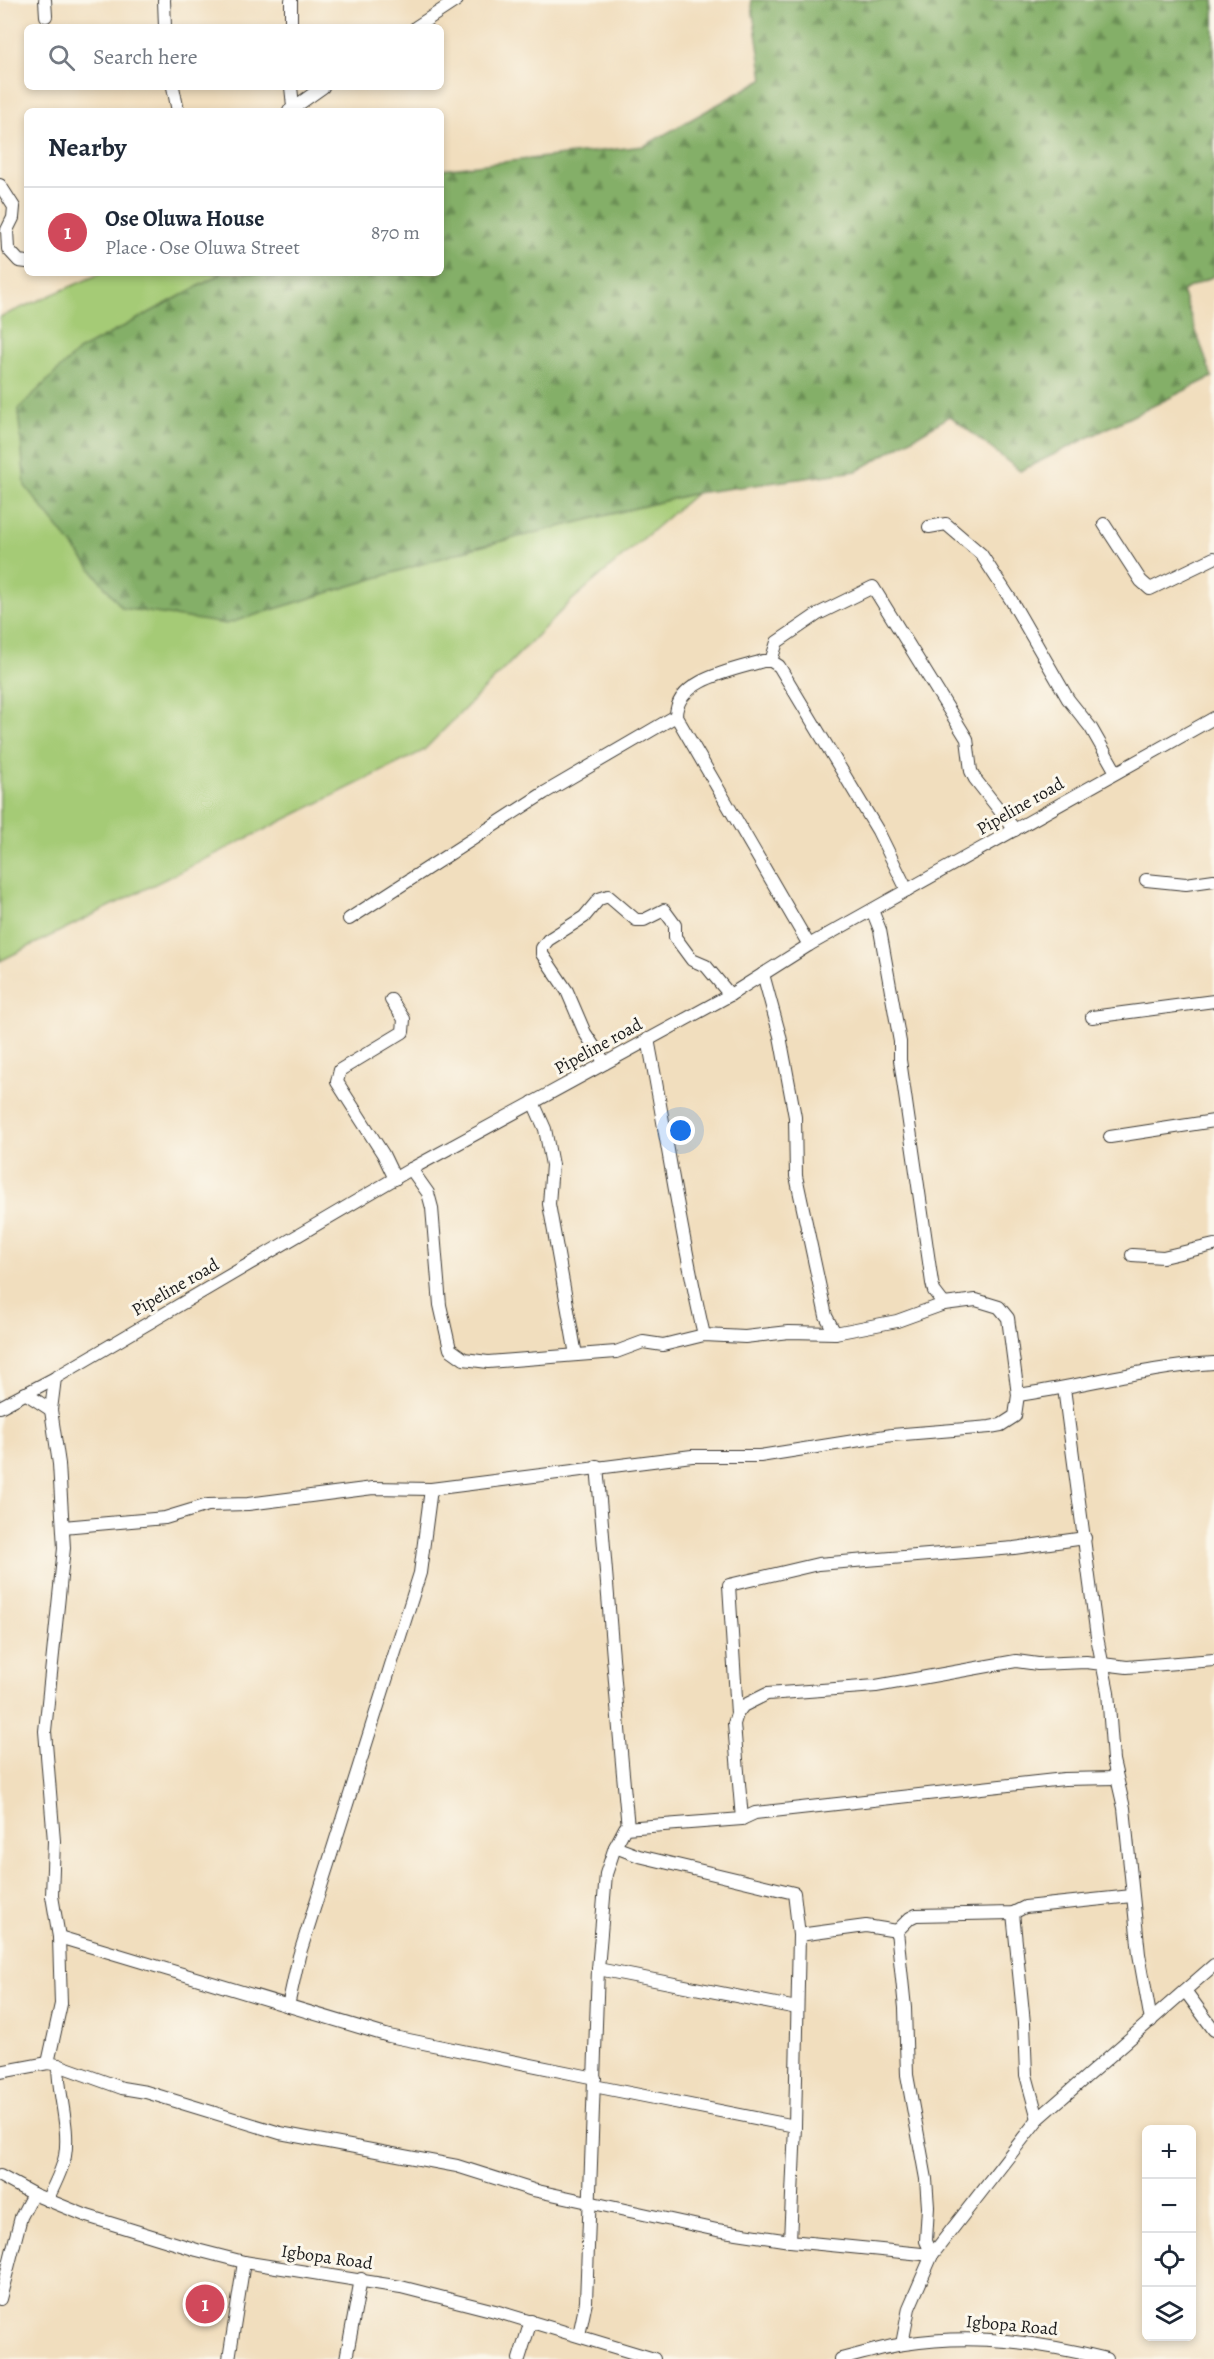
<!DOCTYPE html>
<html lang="en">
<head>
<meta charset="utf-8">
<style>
	:root { --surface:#fff; --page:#f6f6f7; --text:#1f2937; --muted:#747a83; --line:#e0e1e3; --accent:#d1495b }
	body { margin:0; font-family:Alegreya,serif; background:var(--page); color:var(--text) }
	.controls { position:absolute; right:18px; bottom:18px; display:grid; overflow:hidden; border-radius:9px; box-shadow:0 3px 9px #0003 }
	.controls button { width:54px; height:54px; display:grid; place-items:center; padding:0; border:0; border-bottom:2px solid var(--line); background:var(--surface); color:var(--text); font:30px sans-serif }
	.you { position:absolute; left:681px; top:1131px; width:21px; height:21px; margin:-15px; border:4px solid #fff; border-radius:50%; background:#1a73e8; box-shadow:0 0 0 9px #1a73e833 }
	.badge { display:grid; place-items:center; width:39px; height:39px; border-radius:50%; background:var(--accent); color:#fff; font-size:20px; font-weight:700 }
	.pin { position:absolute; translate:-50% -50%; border:3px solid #fff; box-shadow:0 2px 6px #0006 }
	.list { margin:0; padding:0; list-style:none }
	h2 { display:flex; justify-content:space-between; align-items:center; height:78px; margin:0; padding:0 24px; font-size:26px }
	h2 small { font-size:20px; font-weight:400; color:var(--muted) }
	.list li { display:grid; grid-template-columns:39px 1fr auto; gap:18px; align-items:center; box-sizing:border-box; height:90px; padding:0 24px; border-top:2px solid var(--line) }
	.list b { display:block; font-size:22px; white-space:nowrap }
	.list p { margin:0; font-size:20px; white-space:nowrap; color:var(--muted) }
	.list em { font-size:20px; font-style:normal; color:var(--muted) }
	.icon { flex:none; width:33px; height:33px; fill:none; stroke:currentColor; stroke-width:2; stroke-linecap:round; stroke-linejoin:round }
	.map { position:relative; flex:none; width:1214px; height:2359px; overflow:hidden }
	.search { position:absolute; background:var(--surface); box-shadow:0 3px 9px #0003; left:24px; top:24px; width:420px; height:66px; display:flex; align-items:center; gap:15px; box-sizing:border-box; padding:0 21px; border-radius:9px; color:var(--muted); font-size:22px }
	.panel { position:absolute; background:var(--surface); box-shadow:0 3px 9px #0003; left:24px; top:108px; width:420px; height:168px; border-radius:9px }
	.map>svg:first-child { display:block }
</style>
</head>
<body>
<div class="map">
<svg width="1214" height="2359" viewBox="0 0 1214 2359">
	<defs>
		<pattern id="forest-firs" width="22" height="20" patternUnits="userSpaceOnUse" patternTransform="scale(1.5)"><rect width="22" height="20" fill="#84af67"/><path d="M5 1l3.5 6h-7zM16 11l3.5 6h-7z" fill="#6b8e54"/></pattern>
	</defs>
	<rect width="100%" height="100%" fill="#fbf7ec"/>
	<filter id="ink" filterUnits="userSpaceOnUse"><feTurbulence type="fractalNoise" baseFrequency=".0167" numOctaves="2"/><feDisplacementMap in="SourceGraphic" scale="12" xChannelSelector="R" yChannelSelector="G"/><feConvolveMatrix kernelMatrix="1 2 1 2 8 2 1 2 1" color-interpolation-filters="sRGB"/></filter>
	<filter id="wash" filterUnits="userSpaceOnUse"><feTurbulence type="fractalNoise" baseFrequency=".008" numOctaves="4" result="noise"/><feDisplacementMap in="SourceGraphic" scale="24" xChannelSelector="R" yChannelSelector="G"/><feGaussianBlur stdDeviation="1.35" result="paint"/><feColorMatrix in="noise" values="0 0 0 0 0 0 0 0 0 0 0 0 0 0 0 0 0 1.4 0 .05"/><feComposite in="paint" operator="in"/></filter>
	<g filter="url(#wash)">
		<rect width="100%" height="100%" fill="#f1debe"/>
		<path fill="#a5cb76" stroke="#607449" stroke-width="1.5" d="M102,273h121l-145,78 396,197 222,-55 -125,108 -148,150 -423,210v-644z"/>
		<path fill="url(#forest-firs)" stroke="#506642" stroke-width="1.5" d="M751,0h463v276l-32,15 30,86 -192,94 -70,-55 -93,55 -161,22 -222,55 -248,76 -104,-16 -97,-122 -7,-77 60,-58 145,-78h218v-104l203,-23 119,-67z"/>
	</g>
	<g filter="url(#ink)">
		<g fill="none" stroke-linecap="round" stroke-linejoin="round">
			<g stroke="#3c3934" stroke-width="14">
				<g id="minor">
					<path d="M45,0l1,16"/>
					<path d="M164,0l1,27"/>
					<path d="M291,0v27"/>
					<path d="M416,27l41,-27"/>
					<path d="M173,87l5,24"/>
					<path d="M291,87l2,19"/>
					<path d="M289,111l34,-24"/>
					<path d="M0,185l14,22 -1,11 -6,12 1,19 11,12 8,1"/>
					<path d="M1104,524l37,57 9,8 64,-31"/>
					<path d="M929,527l17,-3 35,30 30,46 57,99 23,29 25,44"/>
					<path d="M771,661l6,-19 41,-28 55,-27 94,152 4,32 4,8 40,51"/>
					<path d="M1146,880l40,4 28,-4"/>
					<path d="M872,910l8,20 20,112v18l32,223 2,8 10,13"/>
					<path d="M349,919l195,-126 132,-77"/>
					<path d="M809,945l-133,-229c0,-37 58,-46 87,-55h8l8,5 99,165 29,59"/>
					<path d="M763,974l17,62 15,81 1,59 30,140 9,17"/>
					<path d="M391,1000l13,19 -1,13 -63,38 -3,12 46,72 12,25"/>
					<path d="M1092,1017l122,-16"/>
					<path d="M648,1039c19,99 33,198 56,296"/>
					<path d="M605,1063l-20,-30 -18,-42 -25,-37v-6l6,-8 36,-23 15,-18 9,-3 28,24h8l20,-10 11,15v12l17,23 14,6 24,29"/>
					<path d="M533,1102l12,27 7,36 -3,39 27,151"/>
					<path d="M1110,1137l104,-16"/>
					<path d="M1132,1255l31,2 51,-12"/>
					<path d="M1064,1388l33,249 11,55 5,68 11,48 15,146 12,67"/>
					<path d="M25,1393l26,17"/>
					<path d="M1018,1395c65,-9 130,-28 196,-32"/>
					<path d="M0,1407l55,-29 356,-209 319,-174 79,-50 405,-227"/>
					<path d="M597,1466c11,121 19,241 31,361"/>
					<path d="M63,1527l102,-9 43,-13 40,-1 125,-16 58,1 261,-33h68l132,-21 98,-8 11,-2 14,-9 3,-21 -10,-77 -9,-11 -23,-7 -32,4 -47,17 -62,12 -46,-1 -44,5 -41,-2 -41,10 -20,-3 -27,10 -128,10 -24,-3 -14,-10 -10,-44 -8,-97 -4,-15 -17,-24"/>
					<path d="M737,1714l-8,-129 89,-21 196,-16 71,-10"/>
					<path d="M742,1819l-8,-95 3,-10 6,-8 24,-12 109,-8 140,-25 22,3 48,-2 41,5 87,-7"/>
					<path d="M615,1847l24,9 155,37 5,42"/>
					<path d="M1013,1913l11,110 2,52 12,44"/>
					<path d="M59,1937l330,99 206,42"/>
					<path d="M598,1969l199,39"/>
					<path d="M1186,1992l28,38"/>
					<path d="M288,2006l11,-50 121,-383 11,-84"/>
					<path d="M58,2065l64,23 24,4 134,41 177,33 76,24 184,40 73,11"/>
					<path d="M0,2072l48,-9"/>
					<path d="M594,2086l201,40 -5,115 142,14"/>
					<path d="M795,2126l4,-191 67,-9 31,5"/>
					<path d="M0,2176l33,18 54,22 110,34 47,12 157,25 94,24 159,48"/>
					<path d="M47,2200c7,-14 15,-29 18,-44 5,-29 -7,-62 -7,-91l-10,-2 13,-59 -2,-67 -7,-41 2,-55 -9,-110 19,-183 -5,-84 -8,-54 4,-32"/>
					<path d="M932,2255l-6,-14 2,-34 -2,-28 -19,-104 -2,-67 -8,-77 13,-13 6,-3 97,-2 12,-6 107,-11"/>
					<path d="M0,2299l21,-82 12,-23"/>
					<path d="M579,2335l7,-33 12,-333 8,-95 9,-27 10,-19 117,-9 13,-6 309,-34 52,-1"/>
					<path d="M902,2344l7,-36 23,-53 106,-136 176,-154"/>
					<path d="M229,2359l15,-97"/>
					<path d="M346,2359l15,-80"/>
					<path d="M519,2359l12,-38"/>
					<path d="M841,2359c21,-5 42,-12 63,-15 70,-11 135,-2 203,15"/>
				</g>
			</g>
			<use href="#minor" stroke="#fff" stroke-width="12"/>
		</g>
	</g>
	<g text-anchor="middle" stroke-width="6" stroke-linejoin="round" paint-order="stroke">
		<g font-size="18" fill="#1c1c1c" stroke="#fbf7ec">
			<text transform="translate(1020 806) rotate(-30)" y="6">Pipeline road</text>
			<text transform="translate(598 1046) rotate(-29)" y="6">Pipeline road</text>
			<text transform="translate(175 1287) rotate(-30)" y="6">Pipeline road</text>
			<text transform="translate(327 2257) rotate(8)" y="6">Igbopa Road</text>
			<text transform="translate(1012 2325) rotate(5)" y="6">Igbopa Road</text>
		</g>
	</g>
</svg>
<div class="controls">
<button>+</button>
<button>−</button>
<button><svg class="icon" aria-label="locate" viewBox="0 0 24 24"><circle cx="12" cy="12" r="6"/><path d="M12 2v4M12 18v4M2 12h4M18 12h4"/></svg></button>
<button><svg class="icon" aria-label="layers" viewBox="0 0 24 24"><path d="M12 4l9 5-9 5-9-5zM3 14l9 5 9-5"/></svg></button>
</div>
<div class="you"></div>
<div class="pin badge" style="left:205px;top:2304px">1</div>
<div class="search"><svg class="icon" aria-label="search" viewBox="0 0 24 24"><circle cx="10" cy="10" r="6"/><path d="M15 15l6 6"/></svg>Search here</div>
<section class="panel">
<h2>Nearby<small></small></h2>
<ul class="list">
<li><span class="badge">1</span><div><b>Ose Oluwa House</b><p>Place · Ose Oluwa Street</p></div><em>870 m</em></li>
</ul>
</section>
</div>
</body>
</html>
